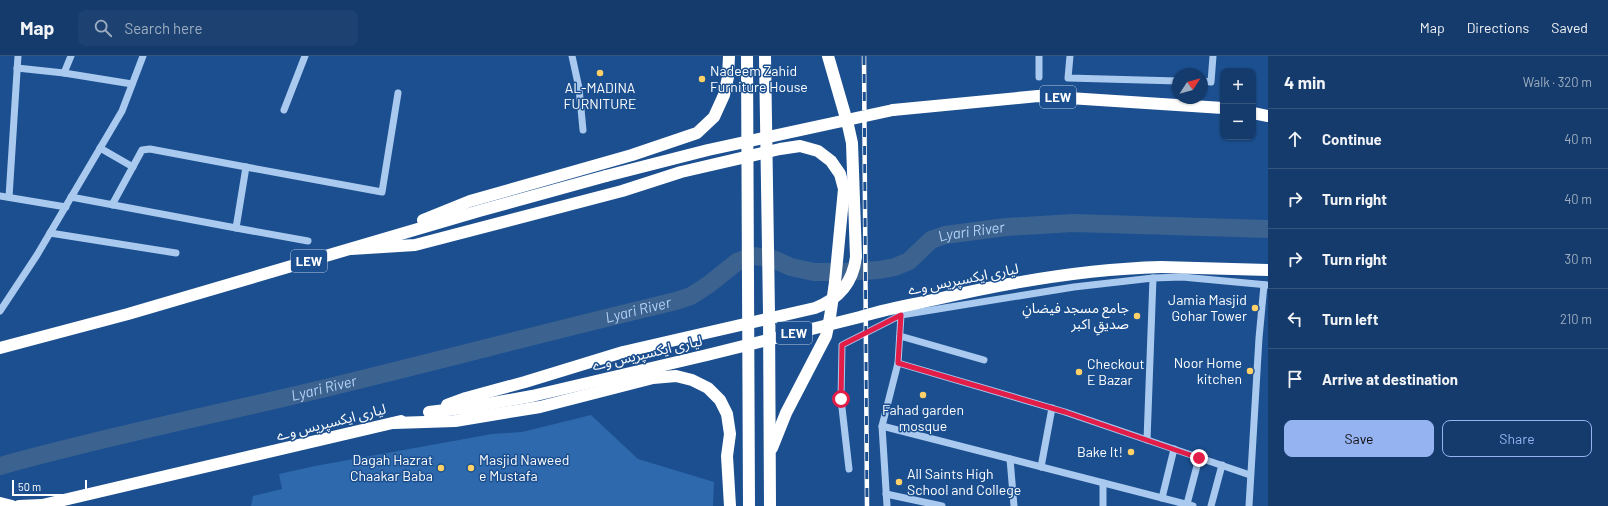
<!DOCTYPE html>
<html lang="en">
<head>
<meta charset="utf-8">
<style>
	:root { --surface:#143b6b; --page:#1d4271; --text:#f1f3f6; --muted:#9dadc1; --line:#33557e; --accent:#95b2f1 }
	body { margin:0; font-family:Barlow,"Noto Sans Arabic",sans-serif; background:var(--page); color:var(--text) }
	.controls { position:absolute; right:12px; top:12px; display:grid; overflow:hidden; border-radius:8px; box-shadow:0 1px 3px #0004 }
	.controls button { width:36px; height:36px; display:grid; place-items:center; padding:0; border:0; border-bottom:1px solid var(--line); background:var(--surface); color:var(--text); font:20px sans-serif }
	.compass { position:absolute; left:1172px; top:12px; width:36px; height:36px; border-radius:50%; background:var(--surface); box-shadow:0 1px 3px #0004; rotate:54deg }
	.scale { position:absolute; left:12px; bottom:10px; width:75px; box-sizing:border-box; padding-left:4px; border:2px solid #fff; border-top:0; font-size:11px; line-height:14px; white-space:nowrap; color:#fff; -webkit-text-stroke:3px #1b4f8f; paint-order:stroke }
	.stop { position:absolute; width:12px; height:12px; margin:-9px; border:3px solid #e11d48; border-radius:50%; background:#fff }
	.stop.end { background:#e11d48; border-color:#fff; box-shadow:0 1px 4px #0008 }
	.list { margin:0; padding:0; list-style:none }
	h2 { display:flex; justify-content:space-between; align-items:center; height:52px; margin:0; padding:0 16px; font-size:17px }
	h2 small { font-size:13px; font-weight:400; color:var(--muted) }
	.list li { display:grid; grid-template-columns:26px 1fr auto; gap:12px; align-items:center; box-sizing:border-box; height:60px; padding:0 16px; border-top:1px solid var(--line) }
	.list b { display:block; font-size:15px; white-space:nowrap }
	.list em { font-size:13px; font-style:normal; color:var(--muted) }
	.actions { display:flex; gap:8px; padding:12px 16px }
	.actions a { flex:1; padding:9px 0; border:1px solid var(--accent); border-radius:8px; text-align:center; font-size:14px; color:var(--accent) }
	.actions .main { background:var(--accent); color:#111 }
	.icon { flex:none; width:22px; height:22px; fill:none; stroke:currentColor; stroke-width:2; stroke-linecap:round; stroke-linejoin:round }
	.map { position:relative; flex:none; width:1268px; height:450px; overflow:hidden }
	header { display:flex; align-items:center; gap:24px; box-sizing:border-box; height:56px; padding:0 20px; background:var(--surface); border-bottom:1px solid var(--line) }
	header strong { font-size:19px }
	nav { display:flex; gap:22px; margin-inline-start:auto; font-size:14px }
	.search { width:280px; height:36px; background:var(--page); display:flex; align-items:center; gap:10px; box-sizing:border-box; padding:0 14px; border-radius:8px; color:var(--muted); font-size:15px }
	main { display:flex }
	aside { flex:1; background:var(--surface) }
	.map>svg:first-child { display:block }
</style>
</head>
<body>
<header>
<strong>Map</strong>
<div class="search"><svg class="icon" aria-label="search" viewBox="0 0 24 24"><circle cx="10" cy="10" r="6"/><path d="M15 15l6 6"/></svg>Search here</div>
<nav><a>Map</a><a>Directions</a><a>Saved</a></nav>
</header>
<main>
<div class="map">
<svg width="1268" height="450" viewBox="0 0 1268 450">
	<rect width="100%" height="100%" fill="#1b4f8f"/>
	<path fill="#2e69ad" d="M591,359l47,44 76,23 -1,24h-462l2,-10 29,-7 -3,-15 36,-8 177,-32 30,-2z"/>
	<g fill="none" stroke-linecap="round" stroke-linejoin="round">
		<path stroke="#3c6290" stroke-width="18" id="s1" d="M0,410c103,-29 208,-50 313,-75 121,-29 241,-61 363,-90l15,-5 17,-11 29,-23 16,-6 18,2 20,9 23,5h28l37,-2 16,-3 14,-6 22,-21 14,-5 61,-8 67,-4 195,6"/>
		<g stroke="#a9c9ee" stroke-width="7">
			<path d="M572,0l7,32 4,42"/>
			<path d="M1070,0l-2,22 110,3"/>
			<path d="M17,12l47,5 68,11"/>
			<path d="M64,17l7,-17"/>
			<path d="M1039,21v-21"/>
			<path d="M1202,25l9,1 2,-26"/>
			<path d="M284,54l21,-54"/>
			<path d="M100,92l33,19"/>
			<path d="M246,111l136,25 16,-99"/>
			<path d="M0,140l66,11"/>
			<path d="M9,141l9,-141"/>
			<path d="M71,141l165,31 10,-61 -96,-18 -8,1 -30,55"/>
			<path d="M236,172l72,13"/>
			<path d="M50,177l126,20"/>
			<path d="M0,255l37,-56 85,-144 21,-55"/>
			<path d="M900,280l84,24"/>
			<path d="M898,307l167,49 185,63"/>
			<path d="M882,370l311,80"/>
			<path d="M1147,384l6,-162"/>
			<path d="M1010,403l4,47"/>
			<path d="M1041,411l11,-59"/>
			<path d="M849,413l-8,-70 1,-54 59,-30 173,-28 79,-9 29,-1 86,8"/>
			<path d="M886,438l56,12"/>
			<path d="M1162,442l12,-49"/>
			<path d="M1187,448l12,-46"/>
			<path d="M887,450l-5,-80 16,-63 3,-48"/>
			<path d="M1103,450v-23"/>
			<path d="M1211,450l11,-41"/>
			<path d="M1249,450l10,-168 5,-53"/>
		</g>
		<g stroke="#fff" stroke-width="12">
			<path d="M747,0l2,450"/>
			<path d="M765,0l4,257 1,193"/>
			<path d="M828,0l20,69"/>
			<path d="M893,54l145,-14 185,12"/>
			<path d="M1253,57l15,3"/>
			<path d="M423,164l47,-19 162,-46 65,-22 17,-16 10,-22 4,-18 1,-21"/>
			<path d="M1161,211l107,3"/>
			<path d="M0,292l128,-34 351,-103 127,-35"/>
			<path d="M394,367l61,-2 85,-14 113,-29 23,-2 16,4 16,8 12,12 7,14 3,20 -3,22 3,50"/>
			<path d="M772,392l14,-35 40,-77 4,-19 5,-35"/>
			<path d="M0,447l12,3"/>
			<path d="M19,450l23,-1"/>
			<path d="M38,450l363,-85"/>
		</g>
		<g stroke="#fff" stroke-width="4.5">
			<path id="rail" d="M864,0l3,450"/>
		</g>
		<use href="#rail" stroke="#1b4f8f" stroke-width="3" stroke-dasharray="9" stroke-linecap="butt"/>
		<g stroke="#fff" stroke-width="12">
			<path d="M606,120l102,-26 185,-40"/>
			<path d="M351,193l64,-4 207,-54 59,-19 99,-23 20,-3 18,5 13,10 9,13 4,15 -9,93"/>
			<path d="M447,349l19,-7 59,-16 98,-30 192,-44c24,-9 38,-26 41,-51l-4,-114 -4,-18"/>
			<path d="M429,356l42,-5 61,-11 175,-41 153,-38c25,-8 51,-12 77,-18 73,-17 148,-30 224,-32"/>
		</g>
	</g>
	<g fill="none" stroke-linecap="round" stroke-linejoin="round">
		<path stroke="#e11d48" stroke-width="5" d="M841,343l1,-54 59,-30 -3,48 167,49 134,46"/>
	</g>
	<g fill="#ffd166" stroke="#1b4f8f" stroke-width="1.5">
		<circle cx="600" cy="17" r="4"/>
		<circle cx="702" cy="23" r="4"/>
		<circle cx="1255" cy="252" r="4"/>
		<circle cx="1137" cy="260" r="4"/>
		<circle cx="1250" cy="315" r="4"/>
		<circle cx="1079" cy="316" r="4"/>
		<circle cx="923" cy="339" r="4"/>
		<circle cx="1131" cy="396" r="4"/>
		<circle cx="441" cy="412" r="4"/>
		<circle cx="471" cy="412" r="4"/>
		<circle cx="899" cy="426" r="4"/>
	</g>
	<g text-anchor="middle" stroke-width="3" stroke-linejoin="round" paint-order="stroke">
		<g fill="#1b4f8f" stroke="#bbcadd" stroke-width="1">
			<rect x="1040" y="30" width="36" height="22" rx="3"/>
			<rect x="291" y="194" width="36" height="22" rx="3"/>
			<rect x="776" y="266" width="36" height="22" rx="3"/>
		</g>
		<g font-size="13" font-weight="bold" fill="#fff">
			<text x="1058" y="46">LEW</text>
			<text x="309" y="210">LEW</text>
			<text x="794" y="282">LEW</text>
		</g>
		<g font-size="14" fill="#fff" stroke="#1b4f8f" text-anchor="end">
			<text x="710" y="20" text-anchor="start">Nadeem Zahid<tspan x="710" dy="16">Furniture House</tspan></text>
			<text x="600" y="37" text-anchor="middle">AL-MADINA<tspan x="600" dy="16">FURNITURE</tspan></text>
			<text x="1247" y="249">Jamia Masjid<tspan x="1247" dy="16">Gohar Tower</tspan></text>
			<text x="1129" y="257">جامع مسجد فیضانِ<tspan x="1129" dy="16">صدیقِ اکبر</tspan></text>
			<text x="1242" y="312">Noor Home<tspan x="1242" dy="16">kitchen</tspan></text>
			<text x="1087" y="313" text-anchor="start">Checkout<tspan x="1087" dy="16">E Bazar</tspan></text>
			<text x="923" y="359" text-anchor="middle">Fahad garden<tspan x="923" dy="16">mosque</tspan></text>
			<text x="1123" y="401">Bake It!</text>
			<text x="433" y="409">Dagah Hazrat<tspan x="433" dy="16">Chaakar Baba</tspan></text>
			<text x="479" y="409" text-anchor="start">Masjid Naweed<tspan x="479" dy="16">e Mustafa</tspan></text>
			<text x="907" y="423" text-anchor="start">All Saints High<tspan x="907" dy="16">School and College</tspan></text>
		</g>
		<g font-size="14" fill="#fff" stroke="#1b4f8f">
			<text transform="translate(963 223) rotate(-11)" y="5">لیاری ایکسپریس وے</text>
			<text transform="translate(647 297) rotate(-13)" y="5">لیاری ایکسپریس وے</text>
			<text transform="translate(331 366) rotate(-14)" y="5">لیاری ایکسپریس وے</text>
		</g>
		<g font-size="15" font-style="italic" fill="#b5d3f5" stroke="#1b4f8f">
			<text dy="5" stroke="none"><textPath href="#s1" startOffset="1018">Lyari River</textPath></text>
			<text dy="5" stroke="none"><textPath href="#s1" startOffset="657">Lyari River</textPath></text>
			<text dy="5" stroke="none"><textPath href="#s1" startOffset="333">Lyari River</textPath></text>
		</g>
	</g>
</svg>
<div class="controls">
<button>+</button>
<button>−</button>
</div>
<svg class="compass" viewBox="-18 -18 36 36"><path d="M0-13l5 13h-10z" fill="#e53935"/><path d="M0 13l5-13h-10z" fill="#9dadc1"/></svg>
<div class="scale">50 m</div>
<div class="stop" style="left:841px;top:343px"></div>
<div class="stop end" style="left:1199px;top:402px"></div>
</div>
<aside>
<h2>4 min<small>Walk · 320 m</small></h2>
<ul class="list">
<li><svg class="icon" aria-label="ahead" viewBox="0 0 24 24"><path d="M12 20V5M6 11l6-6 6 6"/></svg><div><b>Continue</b></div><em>40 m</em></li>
<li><svg class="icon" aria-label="right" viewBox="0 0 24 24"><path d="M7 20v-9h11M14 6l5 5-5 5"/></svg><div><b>Turn right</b></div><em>40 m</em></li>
<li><svg class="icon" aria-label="right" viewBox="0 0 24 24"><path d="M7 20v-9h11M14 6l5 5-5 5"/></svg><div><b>Turn right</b></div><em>30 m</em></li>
<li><svg class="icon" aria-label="left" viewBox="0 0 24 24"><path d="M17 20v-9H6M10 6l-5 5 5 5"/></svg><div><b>Turn left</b></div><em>210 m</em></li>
<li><svg class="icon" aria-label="arrive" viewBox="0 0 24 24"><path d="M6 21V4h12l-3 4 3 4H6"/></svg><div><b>Arrive at destination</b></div></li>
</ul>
<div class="actions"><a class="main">Save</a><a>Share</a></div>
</aside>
</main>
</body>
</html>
